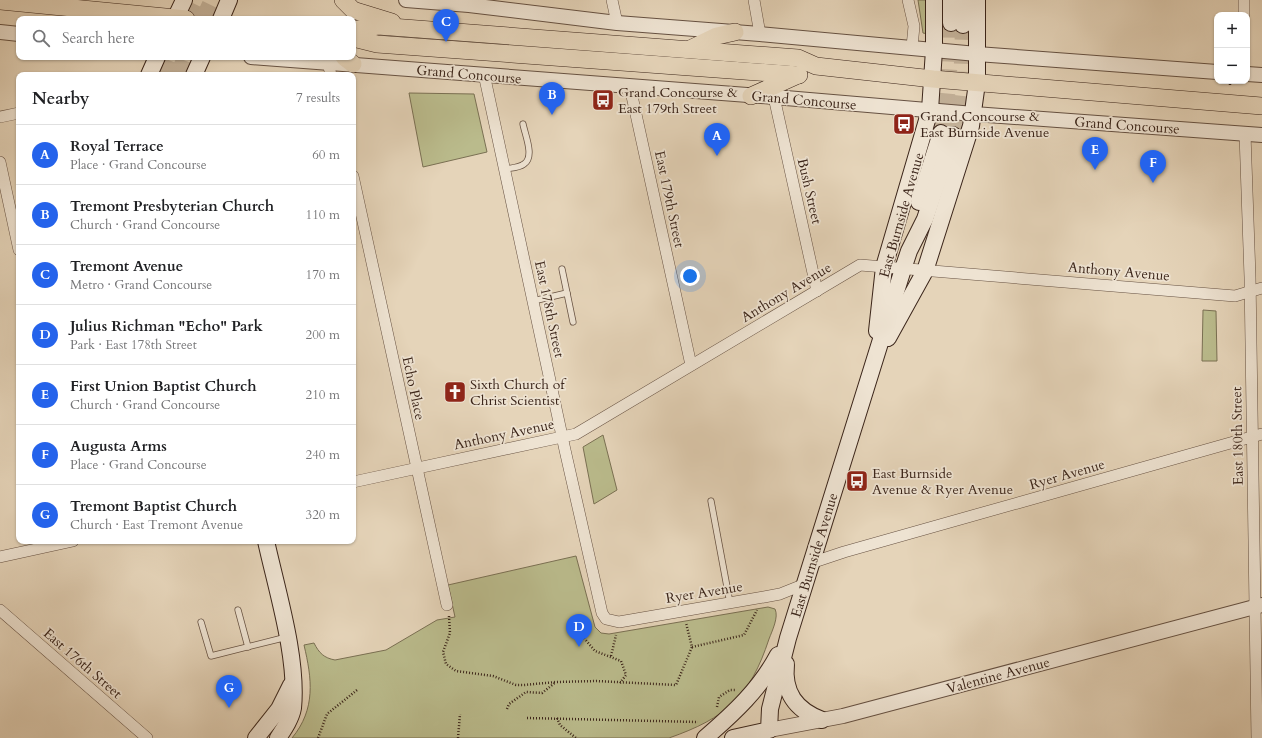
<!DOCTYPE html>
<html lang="en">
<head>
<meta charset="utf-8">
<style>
	:root { --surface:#fff; --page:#f2f2f2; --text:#202124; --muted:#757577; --line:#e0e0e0; --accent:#2563eb }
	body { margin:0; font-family:Cardo,serif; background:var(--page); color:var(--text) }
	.controls { position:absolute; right:12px; top:12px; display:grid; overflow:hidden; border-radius:8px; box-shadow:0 1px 3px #0004 }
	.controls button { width:36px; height:36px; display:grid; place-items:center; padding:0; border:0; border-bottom:1px solid var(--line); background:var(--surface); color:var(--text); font:20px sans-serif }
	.you { position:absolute; left:690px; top:276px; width:14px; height:14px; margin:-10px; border:3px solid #fff; border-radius:50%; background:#1a73e8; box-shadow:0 0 0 6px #1a73e833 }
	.badge { display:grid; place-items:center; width:26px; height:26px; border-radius:50%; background:var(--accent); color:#fff; font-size:13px; font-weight:700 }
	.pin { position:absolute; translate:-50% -33px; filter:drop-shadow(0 1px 2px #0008) }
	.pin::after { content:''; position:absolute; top:21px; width:14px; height:12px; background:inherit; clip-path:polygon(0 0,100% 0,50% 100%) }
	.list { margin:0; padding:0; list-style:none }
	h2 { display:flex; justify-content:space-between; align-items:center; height:52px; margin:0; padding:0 16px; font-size:17px }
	h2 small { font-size:13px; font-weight:400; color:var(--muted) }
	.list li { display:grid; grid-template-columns:26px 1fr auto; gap:12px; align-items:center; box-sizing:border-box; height:60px; padding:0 16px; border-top:1px solid var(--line) }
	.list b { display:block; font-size:15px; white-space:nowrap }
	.list p { margin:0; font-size:13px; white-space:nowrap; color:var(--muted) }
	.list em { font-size:13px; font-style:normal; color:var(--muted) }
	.icon { flex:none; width:22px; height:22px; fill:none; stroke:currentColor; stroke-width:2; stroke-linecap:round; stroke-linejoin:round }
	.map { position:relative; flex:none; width:1262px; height:738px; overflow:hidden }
	.search { position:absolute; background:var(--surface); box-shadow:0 1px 3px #0004; left:16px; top:16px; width:340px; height:44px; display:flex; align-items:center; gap:10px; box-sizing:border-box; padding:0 14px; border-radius:8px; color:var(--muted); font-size:15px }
	.panel { position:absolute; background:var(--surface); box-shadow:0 1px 3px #0004; left:16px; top:72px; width:340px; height:472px; border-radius:8px }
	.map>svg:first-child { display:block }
</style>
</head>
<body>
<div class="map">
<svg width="1262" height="738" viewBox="0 0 1262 738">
	<rect width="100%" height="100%" fill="#e5d4b9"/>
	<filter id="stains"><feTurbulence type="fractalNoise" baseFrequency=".005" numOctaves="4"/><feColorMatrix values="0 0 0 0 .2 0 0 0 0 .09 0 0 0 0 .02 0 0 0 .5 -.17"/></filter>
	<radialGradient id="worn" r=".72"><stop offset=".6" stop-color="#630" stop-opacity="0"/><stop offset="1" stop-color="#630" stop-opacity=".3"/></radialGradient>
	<g fill="#babb8c" stroke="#7a7053">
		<path d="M918,0h10v34l-5,-1z"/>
		<path d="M409,93l65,1 13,58 -64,15z"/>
		<path d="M1203,310l13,1 1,50h-15z"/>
		<path d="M603,435l14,55 -23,14 -11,-57z"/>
		<path d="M576,556l19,71 6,6 8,1 153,-26 6,-1 7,2c4,8 -3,22 -6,30 -19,58 -43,79 -100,99h-377c24,-29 20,-59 12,-93l10,-2c5,10 10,15 21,17l51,-10 51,-30 18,-3 -7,-32z"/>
	</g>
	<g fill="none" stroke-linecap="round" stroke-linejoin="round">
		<g stroke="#c3b199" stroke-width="16" stroke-dasharray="16 8" stroke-linecap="butt">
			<path d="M189,19l9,-19"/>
			<path d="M203,19l9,-19"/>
			<path d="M163,75l7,-18"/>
			<path d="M178,75l7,-18"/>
			<path d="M941,133c8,-36 9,-73 10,-110"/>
			<path d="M953,135c9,-37 9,-72 10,-110"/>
		</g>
		<g stroke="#665142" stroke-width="7">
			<g id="service">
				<path d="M505,169c5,-1 14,-1 19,-5 11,-7 1,-29 -1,-40"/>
				<path d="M562,269l11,53"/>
				<path d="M533,301l34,-8"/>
				<path d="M711,501l19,102"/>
				<path d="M238,610l10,37"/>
				<path d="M201,622l10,34 76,-19"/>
			</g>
		</g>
		<g stroke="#665142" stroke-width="12">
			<g id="minor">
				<path d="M612,0l5,23"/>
				<path d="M754,0l6,34"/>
				<path d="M908,0l6,26 -2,21"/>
				<path d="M1244,0v15"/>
				<path d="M328,63l3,12"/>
				<path d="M484,74l81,376 37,163 4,6 13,3 145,-25 16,-3 25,-10"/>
				<path d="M630,87l61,278"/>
				<path d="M774,97l43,194"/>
				<path d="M0,117l19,-4"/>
				<path d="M1245,134l5,143 7,461"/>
				<path d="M0,162l19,88"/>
				<path d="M353,176l94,429"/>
				<path d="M353,482l223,-48 284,-169 375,31 27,-8"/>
				<path d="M0,557l73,-16"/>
				<path d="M811,563l33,-11 418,-118"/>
				<path d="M0,610l147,128"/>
			</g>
		</g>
		<g stroke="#665142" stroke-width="16">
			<g id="tertiary">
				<path d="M406,0l63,5 148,18 143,11 217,20 240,18"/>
				<path d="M0,32l19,2"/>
				<path d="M251,57l523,40 200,17 288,21"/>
				<path d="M1247,74l15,1"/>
				<path d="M769,730l74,-14 419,-111"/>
			</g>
		</g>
		<g stroke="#3b251a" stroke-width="18">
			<g id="secondary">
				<path d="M951,0v23"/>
				<path d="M963,0v25"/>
				<path d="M175,19l9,-19"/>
				<path d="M221,19l8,-19"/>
				<path d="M149,75l8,-18"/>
				<path d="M194,75l8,-18"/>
				<path d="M919,202l22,-69"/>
				<path d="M877,331l7,-64 46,-157 4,-60v-50"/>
				<path d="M888,338l37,-67 46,-145 6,-43v-83"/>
				<path d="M266,541c11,50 32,117 27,167 -2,11 -9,21 -15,30"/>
				<path d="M786,664c-3,29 10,46 36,56"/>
				<path d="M256,738l23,-29 12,-24"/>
				<path d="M705,738c29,-25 55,-49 73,-83"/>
				<path d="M733,738l36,-8 1,-21 18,-71 115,-369 6,-18 16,-32 28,-84"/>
			</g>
		</g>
		<g stroke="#3b251a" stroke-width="18">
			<g id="primary">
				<path d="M343,0l10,10 39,12"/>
				<path d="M0,1l186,18"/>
				<path d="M353,30l25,-4 420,32 18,8 117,13 329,27"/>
				<path d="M353,38l24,6 422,31"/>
				<path d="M690,49l27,-13 18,-4"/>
				<path d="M344,57l9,7"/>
				<path d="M751,96l47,-21"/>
			</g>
		</g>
		<g stroke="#3b251a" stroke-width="2.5" stroke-dasharray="1 2" stroke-linecap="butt">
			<path d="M1230,81v4"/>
			<path d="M449,616l1,17 -7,19 3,12 10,7 37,5 23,9h8l32,-3 40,-1 80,4 16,-38 -6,-24"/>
			<path d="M584,638l11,13 26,10 5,14 -6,8"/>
			<path d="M692,647l52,-12 13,-25"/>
			<path d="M611,656l5,-21"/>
			<path d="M717,707l2,-10 11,-7h6"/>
			<path d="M507,709l2,-5 17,-12 16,1 14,-11"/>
			<path d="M527,718l171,4"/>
			<path d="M557,718l3,7 16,13"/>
			<path d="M318,738l9,-24 30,-24"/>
			<path d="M458,738l2,-24"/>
		</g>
		<use href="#service" stroke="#eee3d2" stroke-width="5.5"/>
		<use href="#minor" stroke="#eee3d2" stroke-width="11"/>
		<use href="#tertiary" stroke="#eee3d2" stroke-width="14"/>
		<use href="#secondary" stroke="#eee3d2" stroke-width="16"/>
		<use href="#primary" stroke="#e5d4b9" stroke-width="17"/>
	</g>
	<defs>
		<g id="bus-square" transform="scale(1.15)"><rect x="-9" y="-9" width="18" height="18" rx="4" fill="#8f2418" stroke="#eee3d2"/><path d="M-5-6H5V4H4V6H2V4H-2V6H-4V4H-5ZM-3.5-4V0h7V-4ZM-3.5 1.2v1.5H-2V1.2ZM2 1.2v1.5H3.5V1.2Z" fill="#fff"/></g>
		<g id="church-square" transform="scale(1.15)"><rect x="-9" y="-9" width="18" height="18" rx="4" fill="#8f2418" stroke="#eee3d2"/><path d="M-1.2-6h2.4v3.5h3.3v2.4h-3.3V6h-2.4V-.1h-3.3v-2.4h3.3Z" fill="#fff"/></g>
	</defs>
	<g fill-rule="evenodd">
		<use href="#bus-square" x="603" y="100"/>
		<use href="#bus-square" x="904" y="124"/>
		<use href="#church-square" x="455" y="392"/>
		<use href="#bus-square" x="857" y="481"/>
	</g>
	<g text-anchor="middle" stroke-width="3.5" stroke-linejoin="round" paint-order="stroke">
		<g font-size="14" fill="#3b251a" stroke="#eee3d2">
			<text transform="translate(469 74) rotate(5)" y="5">Grand Concourse</text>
			<text transform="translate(804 100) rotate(5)" y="5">Grand Concourse</text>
			<text transform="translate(1127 125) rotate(4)" y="5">Grand Concourse</text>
			<text transform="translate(810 191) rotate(77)" y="5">Bush Street</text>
			<text transform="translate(670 199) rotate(78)" y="5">East 179th Street</text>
			<text transform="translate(901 215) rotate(-74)" y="5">East Burnside Avenue</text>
			<text transform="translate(1119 271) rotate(5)" y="5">Anthony Avenue</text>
			<text transform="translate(786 292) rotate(-31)" y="5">Anthony Avenue</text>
			<text transform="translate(550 309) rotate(78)" y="5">East 178th Street</text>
			<text transform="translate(414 388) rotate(78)" y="5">Echo Place</text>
			<text transform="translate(504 434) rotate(-12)" y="5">Anthony Avenue</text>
			<text transform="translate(1237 436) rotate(-91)" y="5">East 180th Street</text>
			<text transform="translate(1067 474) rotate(-16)" y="5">Ryer Avenue</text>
			<text transform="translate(814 555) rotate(-73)" y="5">East Burnside Avenue</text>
			<text transform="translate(704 592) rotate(-9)" y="5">Ryer Avenue</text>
			<text transform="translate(83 663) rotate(41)" y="5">East 176th Street</text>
			<text transform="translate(998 675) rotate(-15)" y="5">Valentine Avenue</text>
		</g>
		<g font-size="14" fill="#3b251a" stroke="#eee3d2" text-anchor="start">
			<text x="618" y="97">Grand Concourse &amp;<tspan x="618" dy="16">East 179th Street</tspan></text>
			<text x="920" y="121">Grand Concourse &amp;<tspan x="920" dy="16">East Burnside Avenue</tspan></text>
			<text x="470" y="389">Sixth Church of<tspan x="470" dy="16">Christ Scientist</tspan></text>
			<text x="872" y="478">East Burnside<tspan x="872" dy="16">Avenue &amp; Ryer Avenue</tspan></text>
		</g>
	</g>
	<rect width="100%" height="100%" filter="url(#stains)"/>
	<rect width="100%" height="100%" fill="url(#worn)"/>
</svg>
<div class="controls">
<button>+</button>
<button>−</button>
</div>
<div class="you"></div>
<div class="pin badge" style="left:717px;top:156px">A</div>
<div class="pin badge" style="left:552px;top:115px">B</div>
<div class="pin badge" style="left:446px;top:42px">C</div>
<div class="pin badge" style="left:579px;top:647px">D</div>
<div class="pin badge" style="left:1095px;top:170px">E</div>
<div class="pin badge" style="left:1153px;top:183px">F</div>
<div class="pin badge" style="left:229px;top:708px">G</div>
<div class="search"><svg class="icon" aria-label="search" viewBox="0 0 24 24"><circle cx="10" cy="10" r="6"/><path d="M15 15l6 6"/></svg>Search here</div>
<section class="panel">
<h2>Nearby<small>7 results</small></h2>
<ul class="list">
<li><span class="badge">A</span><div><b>Royal Terrace</b><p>Place · Grand Concourse</p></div><em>60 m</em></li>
<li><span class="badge">B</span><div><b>Tremont Presbyterian Church</b><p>Church · Grand Concourse</p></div><em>110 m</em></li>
<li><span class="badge">C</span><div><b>Tremont Avenue</b><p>Metro · Grand Concourse</p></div><em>170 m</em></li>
<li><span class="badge">D</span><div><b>Julius Richman &quot;Echo&quot; Park</b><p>Park · East 178th Street</p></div><em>200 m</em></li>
<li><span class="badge">E</span><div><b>First Union Baptist Church</b><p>Church · Grand Concourse</p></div><em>210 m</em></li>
<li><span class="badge">F</span><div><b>Augusta Arms</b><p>Place · Grand Concourse</p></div><em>240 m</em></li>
<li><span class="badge">G</span><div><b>Tremont Baptist Church</b><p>Church · East Tremont Avenue</p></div><em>320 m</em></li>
</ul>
</section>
</div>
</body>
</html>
